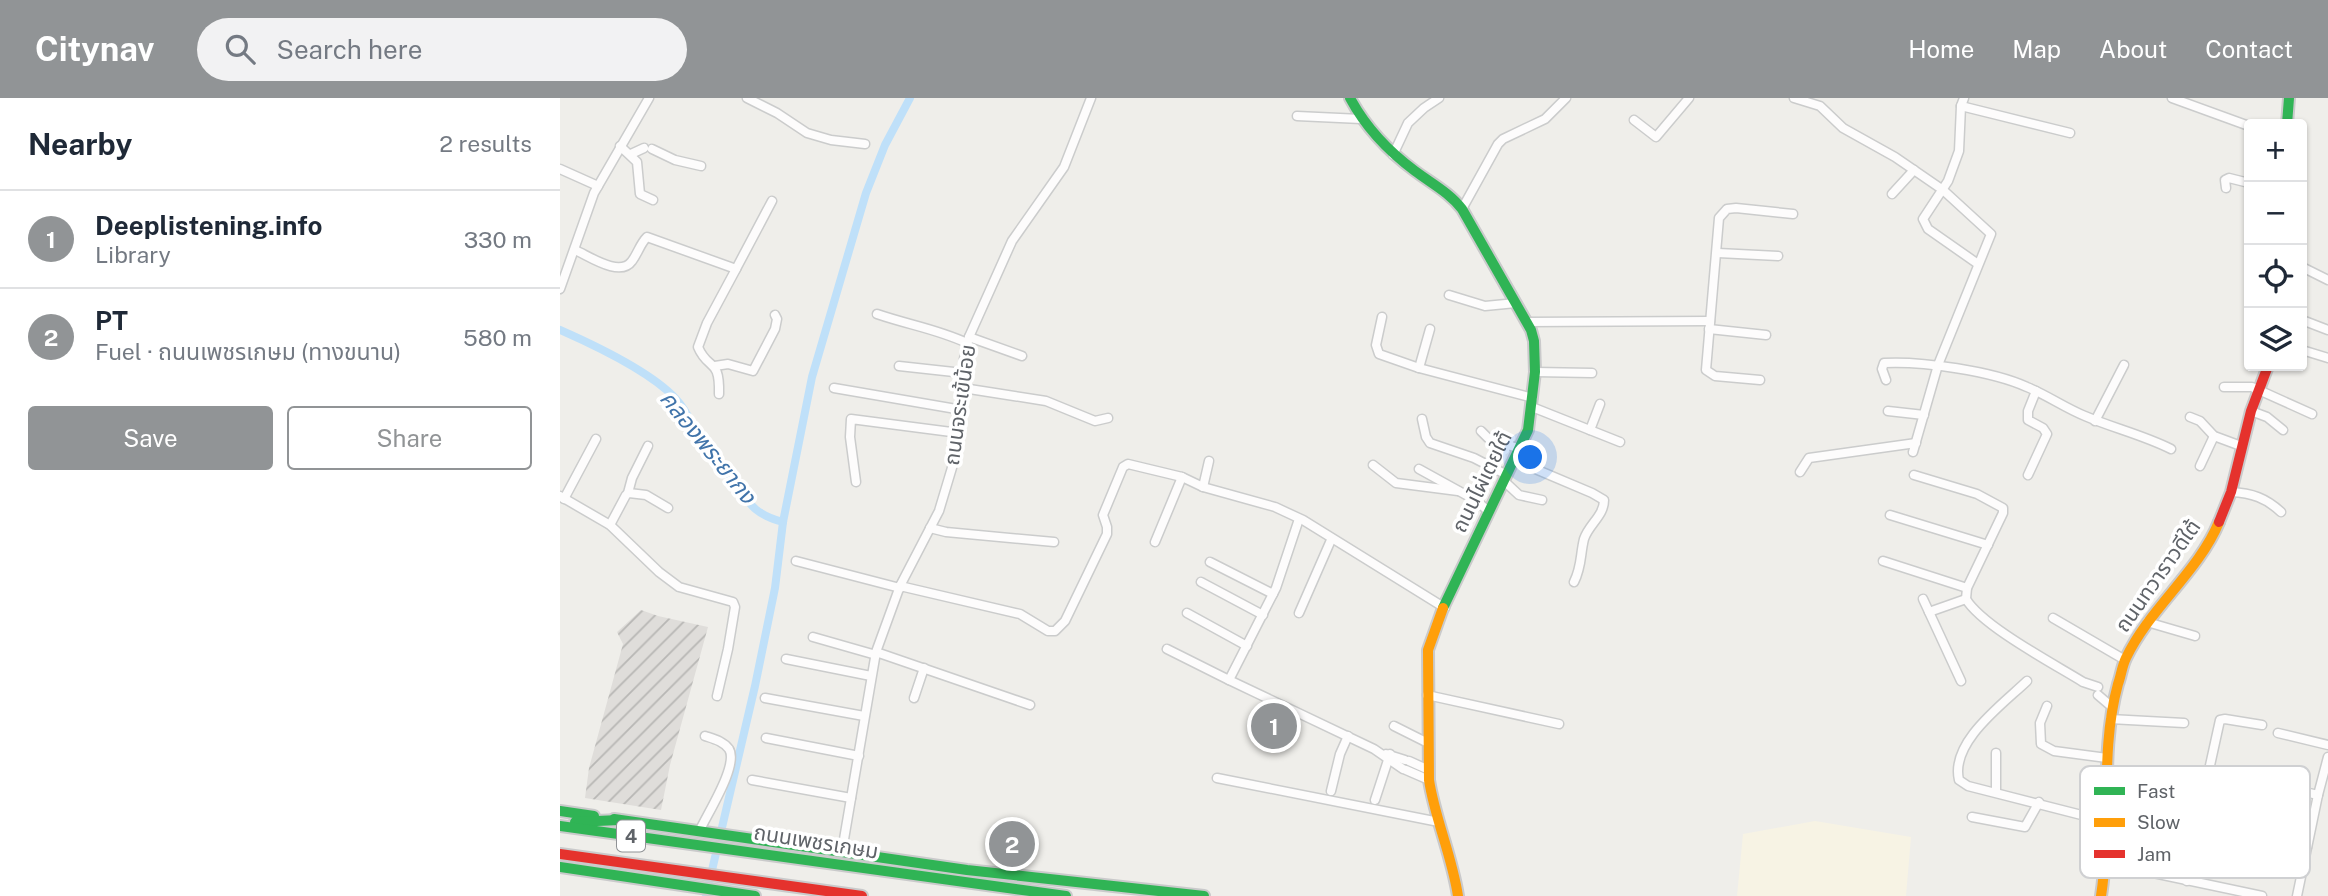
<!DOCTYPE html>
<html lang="en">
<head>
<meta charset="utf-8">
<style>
	:root { --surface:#fff; --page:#f2f2f3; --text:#1f2937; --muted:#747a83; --line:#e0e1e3; --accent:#919496 }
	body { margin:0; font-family:"Public Sans","Noto Sans Thai",sans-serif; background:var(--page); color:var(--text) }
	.controls { position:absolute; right:21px; top:21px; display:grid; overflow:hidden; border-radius:7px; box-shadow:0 2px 5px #0004 }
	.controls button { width:63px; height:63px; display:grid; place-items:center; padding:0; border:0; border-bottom:2px solid var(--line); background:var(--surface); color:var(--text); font:35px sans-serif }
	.you { position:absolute; left:971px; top:360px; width:24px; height:24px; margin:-18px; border:5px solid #fff; border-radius:50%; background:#1a73e8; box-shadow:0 0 0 10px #1a73e833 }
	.badge { display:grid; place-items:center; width:46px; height:46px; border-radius:50%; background:var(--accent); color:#fff; font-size:23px; font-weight:700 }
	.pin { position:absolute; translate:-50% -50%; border:4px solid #fff; box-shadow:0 2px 7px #0006 }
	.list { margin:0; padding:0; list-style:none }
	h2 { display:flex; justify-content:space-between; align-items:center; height:91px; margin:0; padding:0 28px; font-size:30px }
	h2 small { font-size:23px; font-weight:400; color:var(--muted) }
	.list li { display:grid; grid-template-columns:46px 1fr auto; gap:21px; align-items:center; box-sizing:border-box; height:98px; padding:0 28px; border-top:2px solid var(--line) }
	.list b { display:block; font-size:26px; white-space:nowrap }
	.list p { margin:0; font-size:23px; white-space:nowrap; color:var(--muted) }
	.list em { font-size:23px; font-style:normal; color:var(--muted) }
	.actions { display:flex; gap:14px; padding:21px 28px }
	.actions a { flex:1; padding:16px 0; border:2px solid var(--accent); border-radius:7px; text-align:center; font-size:24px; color:var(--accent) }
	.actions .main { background:var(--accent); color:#fff }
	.icon { flex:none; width:38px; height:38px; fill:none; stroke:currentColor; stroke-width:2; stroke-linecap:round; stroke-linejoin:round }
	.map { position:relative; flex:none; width:1768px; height:798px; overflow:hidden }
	header { display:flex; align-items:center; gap:42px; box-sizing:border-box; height:98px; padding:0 35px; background:var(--accent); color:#fff }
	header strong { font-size:33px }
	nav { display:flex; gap:38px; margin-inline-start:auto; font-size:24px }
	.search { width:490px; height:63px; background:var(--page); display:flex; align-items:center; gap:18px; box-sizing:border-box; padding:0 24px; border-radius:38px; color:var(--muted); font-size:26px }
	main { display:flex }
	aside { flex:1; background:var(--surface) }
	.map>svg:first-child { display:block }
</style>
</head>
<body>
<header>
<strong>Citynav</strong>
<div class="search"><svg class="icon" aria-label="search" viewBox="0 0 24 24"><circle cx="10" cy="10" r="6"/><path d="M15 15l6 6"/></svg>Search here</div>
<nav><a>Home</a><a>Map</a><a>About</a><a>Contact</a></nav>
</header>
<main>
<aside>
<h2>Nearby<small>2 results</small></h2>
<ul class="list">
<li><span class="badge">1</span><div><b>Deeplistening.info</b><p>Library</p></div><em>330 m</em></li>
<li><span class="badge">2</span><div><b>PT</b><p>Fuel · ถนนเพชรเกษม (ทางขนาน)</p></div><em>580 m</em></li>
</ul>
<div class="actions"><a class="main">Save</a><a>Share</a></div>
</aside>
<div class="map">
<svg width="1768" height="798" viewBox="0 0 1768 798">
	<defs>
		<pattern id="industrial-furrows" width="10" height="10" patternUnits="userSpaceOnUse" patternTransform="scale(1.75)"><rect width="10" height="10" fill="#dfddda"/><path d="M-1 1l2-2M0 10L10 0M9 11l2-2" fill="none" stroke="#b8b7b5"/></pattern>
	</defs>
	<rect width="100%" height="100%" fill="#efeeea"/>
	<path fill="#f7f3e4" d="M1255,723l96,16 -5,59h-169l6,-62z"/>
	<path fill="url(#industrial-furrows)" d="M81,512l17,6 50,11 -38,138 -9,45 -76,-12 4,-30 34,-124 -6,-12z"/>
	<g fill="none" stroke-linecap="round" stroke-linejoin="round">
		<g stroke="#bfe0f9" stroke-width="8">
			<path d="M0,232c34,15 91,42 116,69 11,11 17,28 25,41 8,13 19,22 27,34 20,25 21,39 55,48"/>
			<path d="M146,798l49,-210 20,-98 8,-66 29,-145 54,-184 19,-48 25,-47"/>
		</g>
		<g stroke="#cbcccc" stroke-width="11">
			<g id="street">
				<path d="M187,0l30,15 30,20 24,7 34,4"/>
				<path d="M1234,0l26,8 23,22 52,29 48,33 48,44 -53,131 -25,87"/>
				<path d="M1404,0l-3,8 -2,45 -11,30 -25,38 5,10 50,35"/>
				<path d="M1612,0l77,28"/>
				<path d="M1401,8l109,27"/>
				<path d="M737,18l64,3"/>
				<path d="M1074,22l22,17 33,-39"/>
				<path d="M60,48l17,16 3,32 13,6"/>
				<path d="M92,51l23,11 26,6"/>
				<path d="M71,56l13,-6"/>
				<path d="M833,57l15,-32 16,-15 15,-10"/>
				<path d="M0,71l38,17"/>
				<path d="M1666,90l-1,-8 4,-2 20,5"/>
				<path d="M1332,96l22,-24"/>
				<path d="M902,111l36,-65 5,-5 42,-20 21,-21"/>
				<path d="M15,152c14,6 45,28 57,11 6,-8 8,-17 15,-24l89,32 36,-68"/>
				<path d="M1158,155l60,3"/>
				<path d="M1742,169l26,13"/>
				<path d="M0,191l34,-96 55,-95"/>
				<path d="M889,197l36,11 31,-3"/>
				<path d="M317,216c32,11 60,15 90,29"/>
				<path d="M822,219l-6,28 3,9 40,14 114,30"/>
				<path d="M1742,222l26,10"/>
				<path d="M966,224l184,-1"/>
				<path d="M1149,231l57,6"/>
				<path d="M409,239l53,19"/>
				<path d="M1742,252l26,8"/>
				<path d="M155,268l13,-2 25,7 22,-42 2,-10 -2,-4"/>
				<path d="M339,268l64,7"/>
				<path d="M859,270l11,-39"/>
				<path d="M975,274l57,1"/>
				<path d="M1200,282l-45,-4 -9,-6 13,-152 8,-9 9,-1 57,6"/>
				<path d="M1326,282l-4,-11 2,-6c38,-2 108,8 143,24 20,8 38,21 58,29 28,12 58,19 86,33"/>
				<path d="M1664,289h28l60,27"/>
				<path d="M274,290l128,22"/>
				<path d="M403,290l83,13 49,20 13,-3"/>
				<path d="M159,296c1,-37 -11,-23 -21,-47l9,-24 29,-54"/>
				<path d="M972,309l88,35"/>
				<path d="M1328,313l36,4"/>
				<path d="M1691,313l16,6 16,13"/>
				<path d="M1630,319l10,4 14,15 27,10"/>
				<path d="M862,321l4,18 4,6 44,15 33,17"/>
				<path d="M1535,323l29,-56"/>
				<path d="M1030,332l10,-26"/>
				<path d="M921,333l7,7 32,11"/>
				<path d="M954,362l78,33 12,7c0,16 -15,24 -20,39 -4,16 -2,27 -10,43"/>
				<path d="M813,367l23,18 62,8"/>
				<path d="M1640,368l14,-30"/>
				<path d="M859,371l58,32 11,10"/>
				<path d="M1240,374l9,-14 107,-15"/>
				<path d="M1354,377l63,19 26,14v5l-36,75 -1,11c16,27 88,65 117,83l15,5"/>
				<path d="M1468,377l19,-41 -4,-6 -15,-8v-9l8,-20"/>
				<path d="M944,383l15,14 23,5"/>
				<path d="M296,384l-6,-45 1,-18 108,14"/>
				<path d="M643,389l6,-26"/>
				<path d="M1671,394c21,1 35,6 50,20"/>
				<path d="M68,395l4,-15 16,-32"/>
				<path d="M0,398l50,29 49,47 20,15 54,15 2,5 -7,42 -11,47"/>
				<path d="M4,401l32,-60"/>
				<path d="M1330,417l98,30"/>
				<path d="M739,421l-23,69 -47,92 145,69 29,20"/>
				<path d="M50,427l16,-30 3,-2 17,2 22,13"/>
				<path d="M370,430l16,4 108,10"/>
				<path d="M595,444l27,-65"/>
				<path d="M236,463l104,27"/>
				<path d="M1323,463l84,27"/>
				<path d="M650,464l63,32"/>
				<path d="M641,484l62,33"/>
				<path d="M340,488l120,28 28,17h7l10,-10 42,-87v-7l-4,-12 20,-48 5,-3 54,13 21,10 72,20 28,13 142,88"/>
				<path d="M1363,501l38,82"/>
				<path d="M1369,514l37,-13"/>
				<path d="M627,515l60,33"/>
				<path d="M739,515l32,-73"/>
				<path d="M1493,520l72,42"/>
				<path d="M1587,524l48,14"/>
				<path d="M253,539l63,18"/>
				<path d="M607,551l62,31"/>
				<path d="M316,554l154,53"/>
				<path d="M226,561l85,17"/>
				<path d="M1467,583c-24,23 -77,61 -68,99l9,6 137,35"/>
				<path d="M867,597l132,29"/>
				<path d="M1538,597l14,12"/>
				<path d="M205,600l99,18"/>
				<path d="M354,600l10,-30"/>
				<path d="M1487,608l-7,17 1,21 13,7 53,7"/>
				<path d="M1550,621l74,4"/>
				<path d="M834,628l34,17"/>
				<path d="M1718,635l50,12"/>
				<path d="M206,640l93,18"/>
				<path d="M1436,655v38"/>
				<path d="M826,656l19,6"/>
				<path d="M849,663l20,9"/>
				<path d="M846,672l23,10"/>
				<path d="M1649,672l11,-50 5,-1 37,6"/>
				<path d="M657,680l222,44"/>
				<path d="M192,682l99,18"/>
				<path d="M771,693l9,-37 8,-18"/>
				<path d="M815,702l15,-46"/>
				<path d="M1412,719l53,10 14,-25"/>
				<path d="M140,732c7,-16 39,-65 29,-81 -6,-8 -15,-10 -24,-13"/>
				<path d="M1747,749l-108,-23 10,-54 109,25"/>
				<path d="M282,753l34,-199 24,-66 39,-75 15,-50 7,-34 3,-68 5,-22 43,-96 52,-74 27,-69"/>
				<path d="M1546,765l156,33"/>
				<path d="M1627,783l12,-57"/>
				<path d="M1737,798l21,-101 10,-38"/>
			</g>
		</g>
		<g stroke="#cacacb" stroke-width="14">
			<g id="fast">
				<path d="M790,0c16,30 38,53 65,73 16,12 35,22 47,38l69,121 3,11 1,31 -7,58 -85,178"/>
				<path d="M1727,26l2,-26"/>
				<path d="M0,713l34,5"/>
				<path d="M54,721l353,51 237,26"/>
				<path d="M15,724l44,-2"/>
				<path d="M0,728l506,70"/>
				<path d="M0,769l195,29"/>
			</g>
		</g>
		<g stroke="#cacacb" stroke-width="14">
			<g id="slow">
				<path d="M883,510l-15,42 1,130c6,39 23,76 29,116"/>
				<path d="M1541,798c11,-71 -2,-143 17,-212 3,-8 4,-18 8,-26 23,-49 73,-87 93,-136"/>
			</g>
		</g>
		<g stroke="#cacacb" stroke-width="14">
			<g id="jam">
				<path d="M1659,424l12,-30 20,-81 17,-45"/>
				<path d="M0,756l302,42"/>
			</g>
		</g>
		<use href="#street" stroke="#fdfcfc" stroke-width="8"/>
		<use href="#fast" stroke="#30b455" stroke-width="10"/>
		<use href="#slow" stroke="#ff9f0a" stroke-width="10"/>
		<use href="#jam" stroke="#e5322d" stroke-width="10"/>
	</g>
	<g text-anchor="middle" stroke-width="7" stroke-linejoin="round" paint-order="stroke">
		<rect fill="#fff" stroke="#8f9295" stroke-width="2" x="57" y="722.5" width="28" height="31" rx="5"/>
		<g font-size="19" font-weight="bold" fill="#5f6368">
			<text x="71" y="745">4</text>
		</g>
		<g font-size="21" fill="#5f6368" stroke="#fff">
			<text transform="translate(400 307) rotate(-82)" y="7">ถนนจระเข้น้อย</text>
			<text transform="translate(922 384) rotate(-64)" y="7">ถนนไผ่เตยใต้</text>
			<text transform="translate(1598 478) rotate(-55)" y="7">ถนนทวาราวดีใต้</text>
			<text transform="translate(256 744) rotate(9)" y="7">ถนนเพชรเกษม</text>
		</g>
		<g font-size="23" font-style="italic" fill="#4174aa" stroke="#fff">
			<text transform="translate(148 349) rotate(51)" y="8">คลองพระยากง</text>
		</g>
	</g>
	<rect x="1520" y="668" width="230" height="112" rx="10" fill="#fff" stroke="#cfd0d2" stroke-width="2"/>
	<rect x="1534" y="689" width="31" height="8" fill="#30b455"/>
	<rect x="1534" y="720" width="31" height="9" fill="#ff9f0a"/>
	<rect x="1534" y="752" width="31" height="8" fill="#e5322d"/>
	<g font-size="19" fill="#5f6368">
		<text x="1577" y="700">Fast</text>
		<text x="1577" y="731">Slow</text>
		<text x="1577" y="763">Jam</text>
	</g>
</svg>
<div class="controls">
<button>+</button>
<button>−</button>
<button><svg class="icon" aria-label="locate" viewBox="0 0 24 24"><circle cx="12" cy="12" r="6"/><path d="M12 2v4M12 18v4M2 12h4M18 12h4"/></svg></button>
<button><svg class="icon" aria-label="layers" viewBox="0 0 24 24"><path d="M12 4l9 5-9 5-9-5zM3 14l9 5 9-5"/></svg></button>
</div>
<div class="you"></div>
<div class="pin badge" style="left:714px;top:628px">1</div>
<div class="pin badge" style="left:452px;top:746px">2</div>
</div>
</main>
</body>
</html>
